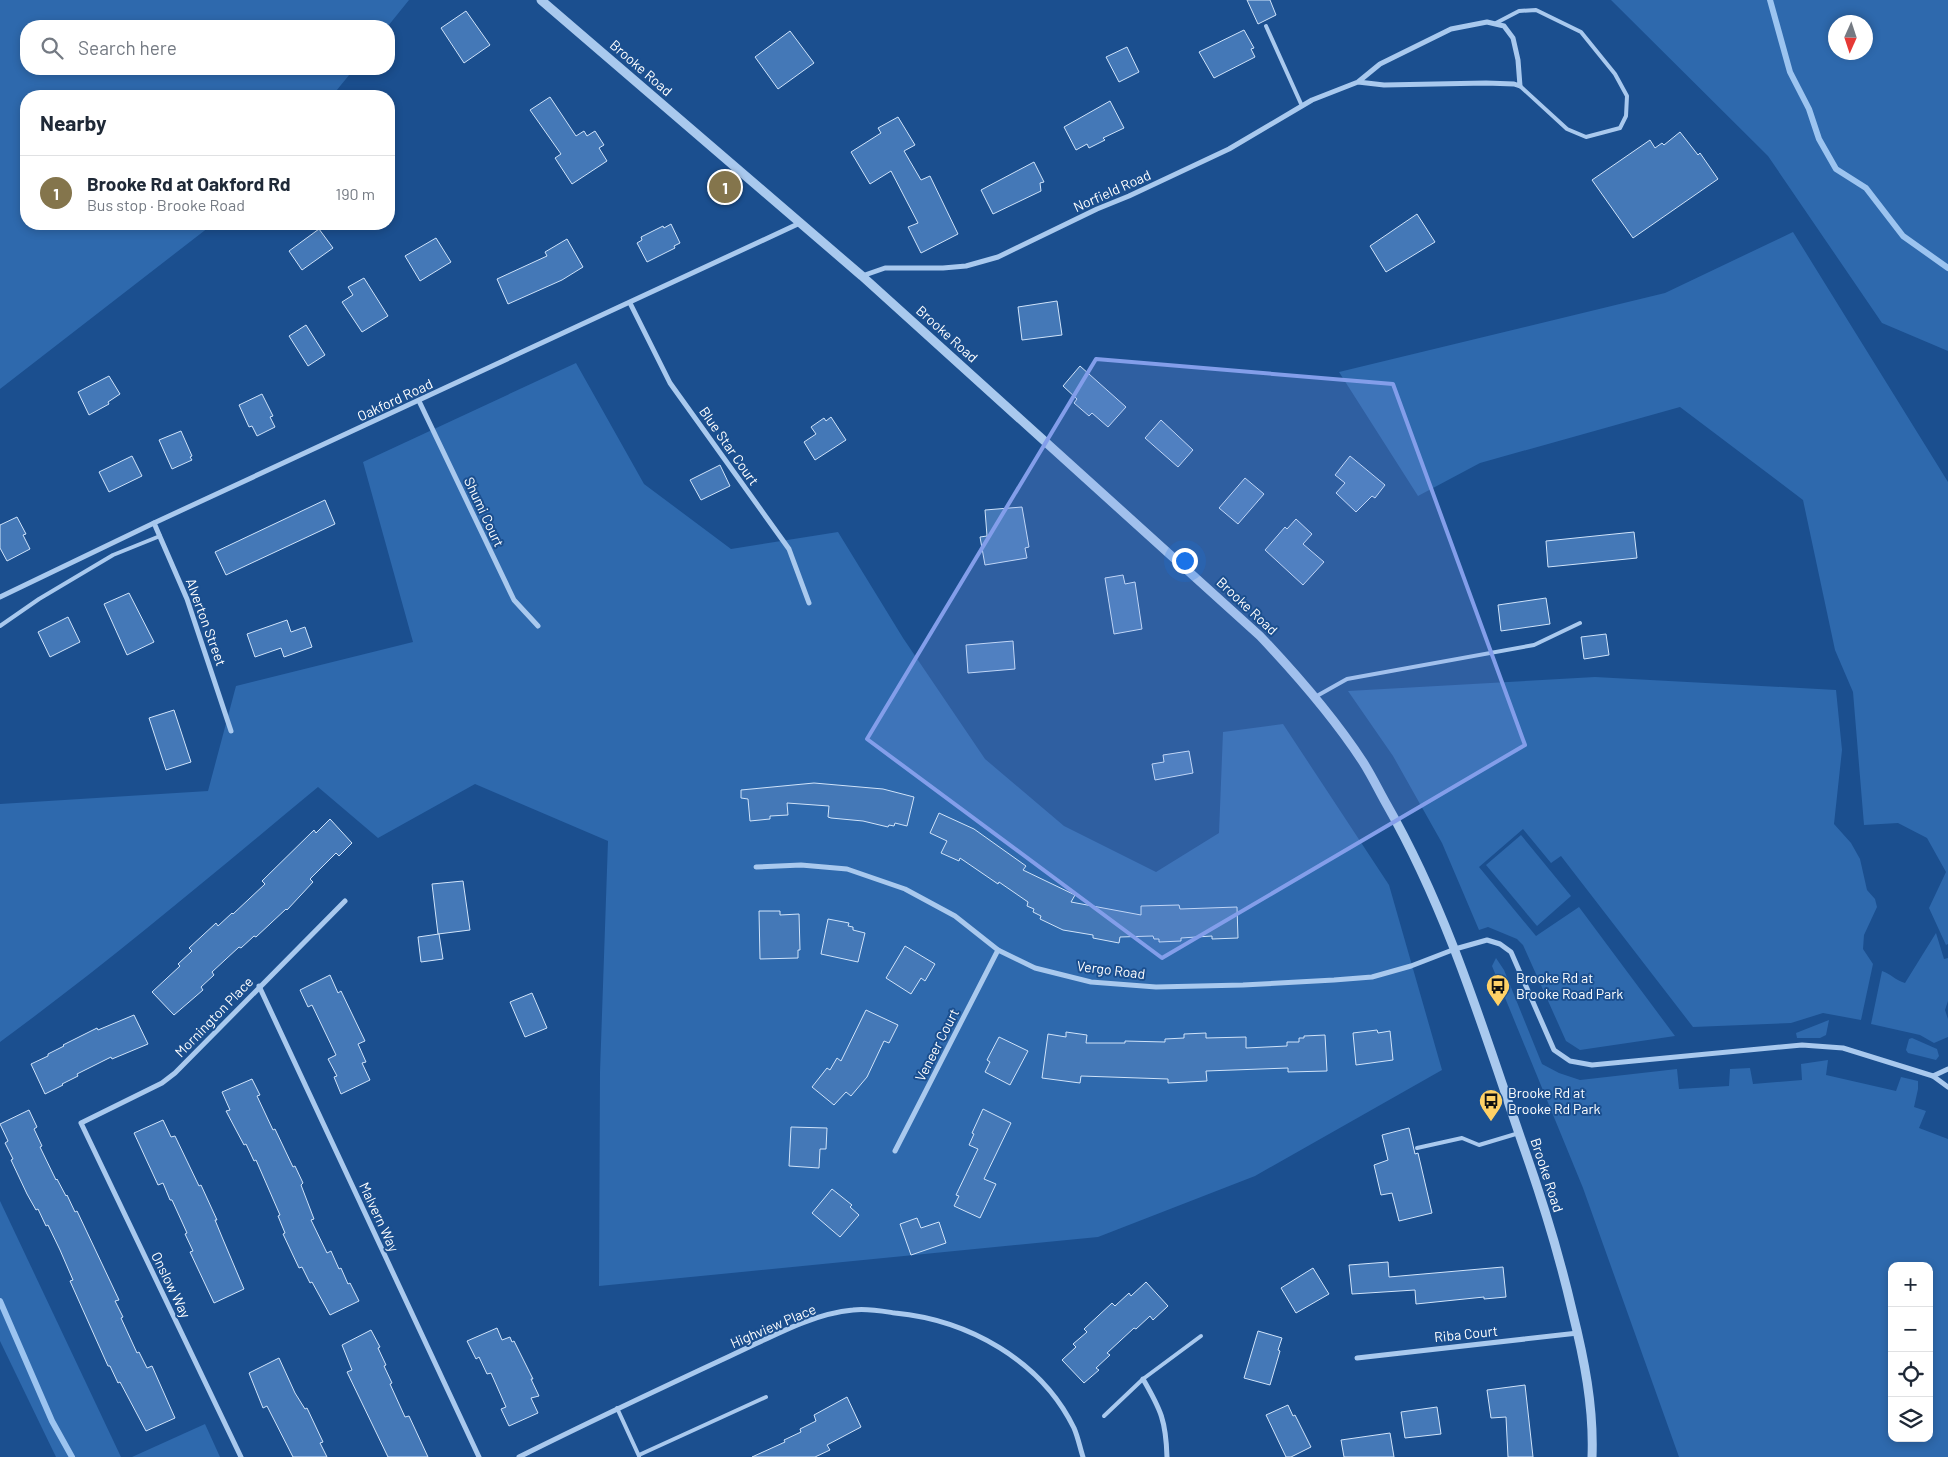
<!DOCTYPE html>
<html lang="en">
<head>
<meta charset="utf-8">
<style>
	:root { --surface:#fff; --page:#f2f2f3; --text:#1f2937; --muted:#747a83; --line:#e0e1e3; --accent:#84754c }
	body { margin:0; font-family:Barlow,sans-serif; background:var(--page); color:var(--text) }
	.controls { position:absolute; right:15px; bottom:15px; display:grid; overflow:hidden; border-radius:10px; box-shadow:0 2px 8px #0003 }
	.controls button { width:45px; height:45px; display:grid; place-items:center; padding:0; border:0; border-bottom:1px solid var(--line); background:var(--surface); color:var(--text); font:25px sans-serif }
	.compass { position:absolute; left:1828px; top:15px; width:45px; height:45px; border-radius:50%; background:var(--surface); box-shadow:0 2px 8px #0003; rotate:183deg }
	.you { position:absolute; left:1184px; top:560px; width:18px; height:18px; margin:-12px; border:4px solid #fff; border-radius:50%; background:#1a73e8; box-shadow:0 0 0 8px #1a73e833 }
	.badge { display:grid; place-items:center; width:32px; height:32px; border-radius:50%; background:var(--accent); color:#fff; font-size:16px; font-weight:700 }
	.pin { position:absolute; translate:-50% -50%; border:2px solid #fff; box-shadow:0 1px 5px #0006 }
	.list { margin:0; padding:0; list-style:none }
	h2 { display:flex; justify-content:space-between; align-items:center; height:65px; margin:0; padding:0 20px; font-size:21px }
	h2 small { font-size:16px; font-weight:400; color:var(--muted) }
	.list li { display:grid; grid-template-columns:32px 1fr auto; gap:15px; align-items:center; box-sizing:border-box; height:75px; padding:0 20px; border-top:1px solid var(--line) }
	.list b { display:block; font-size:19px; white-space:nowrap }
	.list p { margin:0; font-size:16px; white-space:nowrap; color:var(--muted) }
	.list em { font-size:16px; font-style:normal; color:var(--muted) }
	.icon { flex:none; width:28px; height:28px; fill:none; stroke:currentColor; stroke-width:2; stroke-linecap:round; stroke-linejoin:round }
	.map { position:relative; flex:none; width:1948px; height:1457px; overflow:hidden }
	.search { position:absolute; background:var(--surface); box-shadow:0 2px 8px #0003; left:20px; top:20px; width:375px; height:55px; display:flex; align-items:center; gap:12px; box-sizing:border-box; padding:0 18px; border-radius:20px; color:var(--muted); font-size:19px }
	.panel { position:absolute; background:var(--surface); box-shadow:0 2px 8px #0003; left:20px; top:90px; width:375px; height:140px; border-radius:20px }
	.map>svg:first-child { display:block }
</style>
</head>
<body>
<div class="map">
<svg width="1948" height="1457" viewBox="0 0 1948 1457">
	<rect width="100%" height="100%" fill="#1b4f8f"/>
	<g fill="#2e69ad" fill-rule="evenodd">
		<path d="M0,0h409l-21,26h-362v43h328l-22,27h-306v128h187l-213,165z"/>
		<path d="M1611,0h337v351l-66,-28 -114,-167zM1836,22h30v30h-30z"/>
		<path d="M1793,232l155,250v462l-2,1 -17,-37 17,-36 -19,-34 -29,-15 -34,2 -11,-133 -18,-42 -32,-150 -123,-93 -200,56 -62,33 -79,-124 326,-79z"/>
		<path d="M576,363l68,121 87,65 107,-17 65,106 82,121 79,67 92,46 63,-39 4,-101 60,-8 106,161 53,185 -187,106 -157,61 -499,49 1,-214 8,-231 -133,-57 -97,54 -60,-51c-105,87 -209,175 -318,255v-238l208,-13 28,-105 177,-44 -50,-180z"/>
		<path d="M1595,677l241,13 6,60 -8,74 17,19 9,16 7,31 8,9 2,8 -13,28 -1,14 10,15 -12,56 -38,-7 -32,10 -98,4 -132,-171 -10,7 -28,-34 -44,38 57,69 43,-29 96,129 -95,14 -14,-9 -43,-96 -6,-6 -29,-12 -9,3 -37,-87 -49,-87 -45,-65z"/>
		<path d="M1521,835l50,61 -34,30 -51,-61z"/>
		<path d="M1936,933l8,26 4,-1v43l-3,9 3,9v18l-14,6 -14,-8 -49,-11 11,-53c9,3 13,9 23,12z"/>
		<path d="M1496,958l8,12 38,94 17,9 21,7 97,-11 2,20 50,-3 1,-17 20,-1 3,16 49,-4 -1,-16 27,-4 -2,15 70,16 5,-14 17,4v8l-4,18 12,4 -7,17 29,11v318h-269l-96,-269 -91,-222zM1892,1266h37v172h-37z"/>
		<path d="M1829,1020l-3,15 -6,3h-23l-1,-5z"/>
		<path d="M1912,1038l25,11 2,7 -3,4 -28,-7 -2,-3 3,-11z"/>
		<path d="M0,1201l121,256h-65l-56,-116z"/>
		<path d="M205,1424l15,33h-88z"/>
	</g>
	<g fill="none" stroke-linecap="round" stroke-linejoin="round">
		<g stroke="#9cc4f0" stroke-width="6">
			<path d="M1770,0l20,72 19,37 10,30 17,30 30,19 37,48 45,32"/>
			<path d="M0,1301l52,120 20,36"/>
		</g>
	</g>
	<g fill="#4478b7" stroke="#cfe3fa">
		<path d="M1247,0h23l6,15 -18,9z"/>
		<path d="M466,11l24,34 -26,18 -23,-35z"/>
		<path d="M1244,30l10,18 -3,1 4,8 -41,21 -15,-26z"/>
		<path d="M790,31l24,32 -36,26 -23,-32z"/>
		<path d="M1127,47l12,25 -20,10 -13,-25z"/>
		<path d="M550,97l26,39 8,-5 3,5 8,-5 9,14 -5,3 8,13 -35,23 -17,-26 6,-4 -31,-44z"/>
		<path d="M1110,101l14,27 -21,10 2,2 -16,8 -2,-4 -11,6 -12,-23z"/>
		<path d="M898,117l17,28 -11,6 17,29 9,-4 28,58 -37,19 -13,-26 10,-4 -27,-52 -21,13 -19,-32 30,-19 -3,-5z"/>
		<path d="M1680,132l18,23 2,-2 18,26 -85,59 -41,-58 58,-40 5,8 7,-5 2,2z"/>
		<path d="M1034,162l10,20 -4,1 1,8 -48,23 -12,-24z"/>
		<path d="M1417,214l18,28 -49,30 -16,-26z"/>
		<path d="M671,224l9,19 -6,3 1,2 -28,14 -10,-19 5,-3 -1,-3 22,-11 1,2z"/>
		<path d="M319,229l14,19 -31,22 -13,-19z"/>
		<path d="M436,238l15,24 -31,19 -15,-25z"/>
		<path d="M567,239l16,28 -21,13 -54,24 -11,-25 50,-23 -2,-4z"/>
		<path d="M364,278l24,38 -26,16 -20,-30 11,-7 -5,-8z"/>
		<path d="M1057,301l5,34 -40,5 -4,-33z"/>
		<path d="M306,325l19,30 -17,11 -19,-30z"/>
		<path d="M1080,366l46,41 -18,20 -16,-14 -3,3 -15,-13 3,-4 -14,-13z"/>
		<path d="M109,376l11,18 -12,8 1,2 -20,11 -11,-23z"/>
		<path d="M262,394l11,22 -3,1 5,10 -18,9 -5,-10 -3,1 -10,-22z"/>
		<path d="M831,417l15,23 -31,20 -11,-18 12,-8 -5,-7 13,-9 2,3z"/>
		<path d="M1161,420l32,30 -15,17 -33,-29z"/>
		<path d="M181,431l11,25 -2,1 2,3 -20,9 -13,-29z"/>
		<path d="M132,456l10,20 -33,16 -10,-20z"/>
		<path d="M1350,456l35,29 -10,13 -3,-2 -16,16 -20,-19 9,-10 -10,-8z"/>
		<path d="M720,465l10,21 -29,14 -11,-20z"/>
		<path d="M1245,478l19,16 -26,30 -19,-16z"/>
		<path d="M325,500l10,24 -109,51 -11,-23z"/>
		<path d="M1022,507l7,40 -4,1 2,10 -42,7 -5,-28 7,-1 -2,-26z"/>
		<path d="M17,517l9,17 -3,1 7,14 -23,12 -7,-13v-23z"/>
		<path d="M1296,519l16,15 -9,10 21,18 -21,23 -38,-35 20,-23 2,2z"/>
		<path d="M1634,532l3,26 -89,9 -2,-26z"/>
		<path d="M1123,575l2,9 10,-2 7,47 -28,5 -9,-56z"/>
		<path d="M129,593l25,49 -27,13 -23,-51z"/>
		<path d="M1546,598l4,26 -49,7 -3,-26z"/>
		<path d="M68,617l12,25 -30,15 -12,-25z"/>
		<path d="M287,620l4,12 14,-5 7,20 -28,10 -3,-9 -26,9 -8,-23z"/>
		<path d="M1606,634l3,21 -25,4 -3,-22z"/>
		<path d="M1013,641l2,28 -47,4 -2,-28z"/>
		<path d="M174,710l17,52 -25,8 -17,-52z"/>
		<path d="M1189,751l4,22 -38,7 -3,-16 12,-2 -1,-7z"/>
		<path d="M814,783l69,6 31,8 -7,29 -12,-3 -1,3 -5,-1 -1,2 -25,-6 -32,-3 -3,-1 1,-11 -42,-3 1,12 -18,1v3l-20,2 -2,-22 -7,-1v-8z"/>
		<path d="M939,813l35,16 52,37 -3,4 52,25 -4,7 70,13v-9l38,-1 1,4 57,-2 1,31 -26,1v-3l-31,2v3l-22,1v-3h-5l-1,-3 -33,1 -1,6 -26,-5v-3l-30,-5 -23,-11 1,-3 -8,-4 1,-3 -7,-3 1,-4 -29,-20 -1,2 -38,-26 -1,3 -18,-8 6,-12 -17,-8z"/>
		<path d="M330,819l22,24 -13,13 -3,-3 -26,26 3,3 -26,28 -1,-1 -30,28 -2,-1 -13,12 -2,-1 -27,25 2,3 -13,12 2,3 -29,25 -22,-23 28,-26 -2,-2 14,-13 -3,-3 27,-25 2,3 14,-13 1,1 32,-30 -3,-3 52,-51 2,3z"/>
		<path d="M463,881l7,49 -32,4 -6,-50z"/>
		<path d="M759,911h21v4l19,-1 1,36h-2v8l-38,1z"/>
		<path d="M828,919l21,4 -1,3 5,1v3l12,3 -7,29 -37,-8z"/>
		<path d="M439,934l4,25 -22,3 -3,-25z"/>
		<path d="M905,946l30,18 -10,17 -4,-3 -10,16 -25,-16z"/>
		<path d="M330,975l8,18 3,-2 24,50 -7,3 8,18 -4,1 8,17 -29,14 -7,-17 3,-1 -9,-17 8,-4 -24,-50 -4,2 -8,-17z"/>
		<path d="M532,993l15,35 -22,9 -15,-35z"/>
		<path d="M866,1010l32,15 -9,18 -5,-2 -17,36 -16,19 -5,-4 -12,13 -22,-18 15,-19 3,2 7,-12 4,3z"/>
		<path d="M134,1015l14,29 -36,15 -1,-2 -34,17 1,2 -16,8 1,1 -18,9 -14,-30 17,-8v-2l16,-8 -1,-1 34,-17 1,2z"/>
		<path d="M1377,1030l1,3 12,-2 3,29 -37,5 -3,-32z"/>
		<path d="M1066,1032l21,3 -1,8h39v-2l40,1v-3l19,-1v-4l22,-1v5l40,-1v11l41,-2v-4h12v-4h5v-2l21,-1 2,36 -39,1v-4l-82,3 1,10 -39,2v-4l-87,-3 -1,7 -38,-5 6,-44 18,3z"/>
		<path d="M999,1037l29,14 -18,34 -25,-13 5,-10 -3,-2z"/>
		<path d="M252,1079l8,16 -3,1 16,34 2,-1 18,38 2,-1 8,17 -2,2 13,34 -3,1 16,33 4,-2 8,18 2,-1 7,16 2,-1 9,18 -29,14 -18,-33 -2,1 -8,-16 -3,1 -16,-34 2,-1 -7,-17 2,-1 -24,-55 -2,1 -8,-17 -2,1 -18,-34 4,-1 -8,-18z"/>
		<path d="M983,1109l28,14 -27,56 12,5 -16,34 -26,-12 5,-10 -3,-1 22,-46 -9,-4 5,-11 -2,-1z"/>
		<path d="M29,1110l8,17 -3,2 8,17 -2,1 16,33 1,-1 9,17 1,-1 8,17 2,-1 26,55 16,34 -4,1 8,16 -2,1 16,35 2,-1 8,16 5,-2 23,52 -29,13 -26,-49 -2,1 -8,-17h-2l-38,-85 3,-1 -13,-30 -12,-25 -2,1 -8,-17 -2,1 -9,-16 -16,-34 2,-1 -8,-16 3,-2 -8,-17z"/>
		<path d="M163,1120l8,17 4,-1 24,50 2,-1 16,35h-2l7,17 22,52 -30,14 -24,-51 3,-1 -8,-17 2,-1 -15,-33h-2l-7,-17 -5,2 -24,-52z"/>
		<path d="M791,1127l36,1 -1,21h-6l-1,19 -30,-2z"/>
		<path d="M1409,1128l6,26 3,-1 14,60 -33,8 -7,-28 -11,2 -7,-30 14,-5 -6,-25z"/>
		<path d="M832,1189l20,16 -2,2 9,8 -19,22 -28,-24z"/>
		<path d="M917,1218l4,10 18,-6 7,21 -35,12 -11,-31z"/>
		<path d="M1388,1262l1,15 114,-10 3,30 -22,2v-2l-68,7 -1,-14 -63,4 -3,-29z"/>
		<path d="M1313,1268l16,26 -33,19 -15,-25z"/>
		<path d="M1146,1282l22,24 -15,14 -3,-4 -14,13 -2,-1 -27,25 3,2 -14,13 3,2 -15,13 -22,-23 14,-13 -3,-3 14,-12 -3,-3 28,-26 3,3 14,-13 2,3z"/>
		<path d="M497,1328l5,12 8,-3 2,5 2,-1 19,38h-2l8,17 -8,2 7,15 -29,13 -8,-17 5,-2 -15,-34 -4,1 -8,-17 -3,2 -9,-18z"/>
		<path d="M371,1330l9,17 -2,1 8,17 -2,1 8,17 -2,1 15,33 4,-1 19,41h-40l-41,-85 5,-2 -10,-25z"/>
		<path d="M1258,1331l24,7 -4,12 2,1 -10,34 -26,-7z"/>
		<path d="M279,1358l16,35 10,16 2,-1 16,34 -3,1 7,14h-34l-26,-51 -4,2 -14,-35z"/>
		<path d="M1525,1385l8,72h-25l-2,-40 -15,1 -4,-28z"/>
		<path d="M847,1397l14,30 -34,18 3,5 -15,7h-63l33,-15 -1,-2 17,-8 -1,-3 16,-8 -2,-6z"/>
		<path d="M1288,1405l5,11 2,-1 16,32 -20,10h-5l-20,-42z"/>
		<path d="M1437,1407l4,27 -36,4 -4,-26z"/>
		<path d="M1390,1433l4,24h-50l-3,-17z"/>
	</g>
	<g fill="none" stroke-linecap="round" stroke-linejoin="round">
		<g stroke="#a9c9ee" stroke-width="4">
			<path d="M1496,23l23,-12 17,-1 45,22 34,42 12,22 -1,20 -6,12 -34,9 -19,-8 -47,-43"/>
			<path d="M1266,26l36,80"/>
			<path d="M0,626l39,-27 74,-44 47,-19"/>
			<path d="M1315,697l32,-18 187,-34 46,-22"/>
			<path d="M1417,1148l45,-10 17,7 40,-12"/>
			<path d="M617,1408l22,48"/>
			<path d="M1104,1416l39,-37 58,-43"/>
			<path d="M639,1455l127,-58"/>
		</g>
		<g stroke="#a9c9ee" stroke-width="5">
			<path d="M862,276l23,-8h58l23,-2 32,-9 99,-48 32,-13 100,-47 83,-49 46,-18 26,3 102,-2 28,1 6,2 -2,-26 -5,-22 -9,-12 -17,-4 -36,7 -71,35 -22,18"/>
			<path d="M630,303l40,80 119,166 20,54"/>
			<path d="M419,401l95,199 24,26"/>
			<path d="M154,523l33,76 44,132"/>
			<path d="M0,597l154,-74 646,-300"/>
			<path d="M756,867l45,-2 46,4 58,20 50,27 43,34 37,18 56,14 65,5 87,-2 91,-5 38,-3 39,-11 44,-17 32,-9 13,4 11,8 43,98 16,11 22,4 210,-20 41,3 90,28 15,11"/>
			<path d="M259,986l220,471"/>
			<path d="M1933,1076l15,-7"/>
			<path d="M895,1151l103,-201"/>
			<path d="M1357,1358l221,-25"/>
			<path d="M1143,1379c18,31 23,42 24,78"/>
			<path d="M241,1457l-160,-334 81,-40 13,-10 170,-172"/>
			<path d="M519,1457c70,-35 140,-68 211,-101 40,-18 80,-42 123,-46 13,-2 29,1 42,3 73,7 146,47 179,115 4,9 6,20 9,29"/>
		</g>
		<path stroke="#a9c9ee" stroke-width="9" d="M541,0l321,276 398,360c37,39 73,80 103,126 9,14 16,29 24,43 61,107 96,224 136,340 19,54 36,109 49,165 12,48 22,97 20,147"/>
	</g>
	<path fill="#839eea" fill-opacity="0.2" stroke="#839eea" stroke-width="4" stroke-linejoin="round" d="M1096,359l297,25 132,361 -363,213 -295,-219z"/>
	<defs>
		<g id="bus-pin" transform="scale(1.25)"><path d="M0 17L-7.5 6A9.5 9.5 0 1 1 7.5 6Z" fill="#ffd166" stroke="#1b4f8f"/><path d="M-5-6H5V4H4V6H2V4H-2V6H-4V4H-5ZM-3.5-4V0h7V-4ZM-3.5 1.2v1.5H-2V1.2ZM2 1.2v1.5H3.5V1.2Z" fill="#111"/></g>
	</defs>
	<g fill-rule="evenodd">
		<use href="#bus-pin" x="1498" y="986"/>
		<use href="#bus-pin" x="1491" y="1101"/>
	</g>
	<g text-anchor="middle" stroke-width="4" stroke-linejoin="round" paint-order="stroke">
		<g font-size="14" fill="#fff" stroke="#1b4f8f">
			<text transform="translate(641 68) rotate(41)" y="5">Brooke Road</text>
			<text transform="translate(1112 191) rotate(-24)" y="5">Norfield Road</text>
			<text transform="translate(947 334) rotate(42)" y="5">Brooke Road</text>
			<text transform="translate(395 400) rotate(-25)" y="5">Oakford Road</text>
			<text transform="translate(729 446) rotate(55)" y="5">Blue Star Court</text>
			<text transform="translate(484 512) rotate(65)" y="5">Shumi Court</text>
			<text transform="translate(1247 606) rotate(43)" y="5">Brooke Road</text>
			<text transform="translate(206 622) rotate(70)" y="5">Alverton Street</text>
			<text transform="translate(1111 970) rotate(7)" y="5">Vergo Road</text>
			<text transform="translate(214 1017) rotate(-46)" y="5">Mornington Place</text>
			<text transform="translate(937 1045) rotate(-63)" y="5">Veneer Court</text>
			<text transform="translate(1547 1175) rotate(72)" y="5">Brooke Road</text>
			<text transform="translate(379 1217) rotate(65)" y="5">Malvern Way</text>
			<text transform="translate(171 1285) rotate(64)" y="5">Onslow Way</text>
			<text transform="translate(773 1326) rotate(-23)" y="5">Highview Place</text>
			<text transform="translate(1466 1334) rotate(-6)" y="5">Riba Court</text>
		</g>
		<g font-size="14" fill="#fff" stroke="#1b4f8f" text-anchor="start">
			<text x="1516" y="983">Brooke Rd at<tspan x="1516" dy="16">Brooke Road Park</tspan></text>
			<text x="1508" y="1098">Brooke Rd at<tspan x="1508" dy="16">Brooke Rd Park</tspan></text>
		</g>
	</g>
</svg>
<div class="controls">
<button>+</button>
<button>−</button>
<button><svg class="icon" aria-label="locate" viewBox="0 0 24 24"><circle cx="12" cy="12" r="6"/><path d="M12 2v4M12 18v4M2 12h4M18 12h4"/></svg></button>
<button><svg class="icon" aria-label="layers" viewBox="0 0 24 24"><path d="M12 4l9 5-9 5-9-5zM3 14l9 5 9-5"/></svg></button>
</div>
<svg class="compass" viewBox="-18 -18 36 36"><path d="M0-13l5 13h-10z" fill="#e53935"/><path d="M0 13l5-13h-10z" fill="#747a83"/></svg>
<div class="you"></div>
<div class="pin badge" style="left:725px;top:187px">1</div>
<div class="search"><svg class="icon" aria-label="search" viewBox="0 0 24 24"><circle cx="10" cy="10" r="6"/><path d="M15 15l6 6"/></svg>Search here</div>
<section class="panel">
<h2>Nearby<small></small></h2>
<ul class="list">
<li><span class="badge">1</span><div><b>Brooke Rd at Oakford Rd</b><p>Bus stop · Brooke Road</p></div><em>190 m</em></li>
</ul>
</section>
</div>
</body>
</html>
